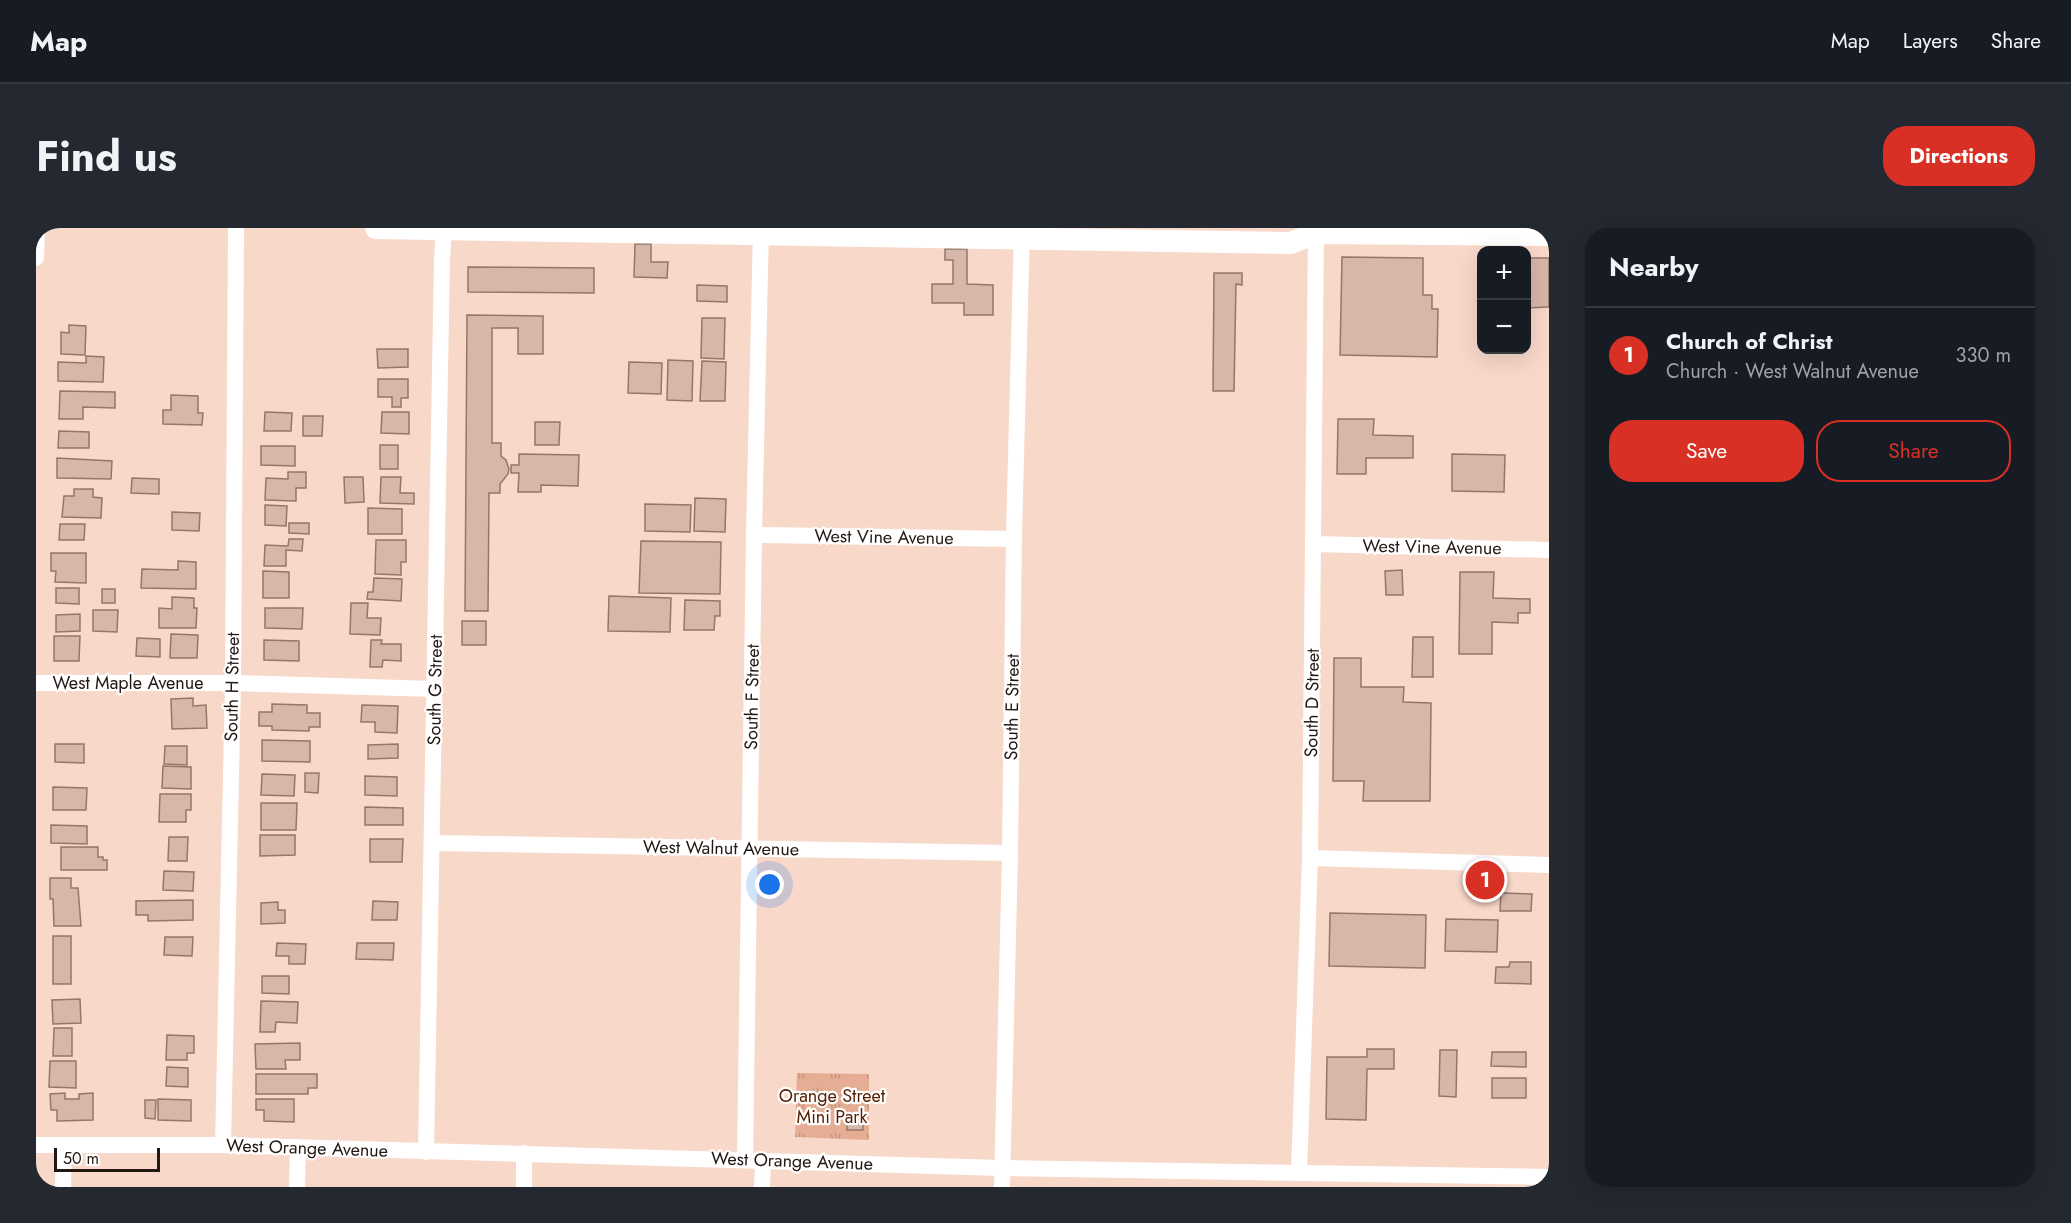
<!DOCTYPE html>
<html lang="en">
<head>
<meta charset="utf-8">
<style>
	:root { --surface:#171b24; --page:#242831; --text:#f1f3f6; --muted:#9ea1a6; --line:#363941; --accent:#d93025 }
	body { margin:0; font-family:Jost,sans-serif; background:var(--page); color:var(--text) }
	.controls { position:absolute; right:18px; top:18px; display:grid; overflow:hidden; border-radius:12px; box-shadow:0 6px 24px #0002 }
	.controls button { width:54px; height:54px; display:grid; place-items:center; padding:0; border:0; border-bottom:2px solid var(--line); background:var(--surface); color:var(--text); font:30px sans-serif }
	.scale { position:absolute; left:18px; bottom:15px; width:106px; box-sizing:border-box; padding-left:6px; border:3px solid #221712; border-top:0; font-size:16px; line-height:21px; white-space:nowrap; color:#221712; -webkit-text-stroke:4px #fff; paint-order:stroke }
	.you { position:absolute; left:734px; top:657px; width:21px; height:21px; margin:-15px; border:4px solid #fff; border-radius:50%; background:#1a73e8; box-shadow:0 0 0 9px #1a73e833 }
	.badge { display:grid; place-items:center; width:39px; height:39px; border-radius:50%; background:var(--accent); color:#fff; font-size:20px; font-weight:700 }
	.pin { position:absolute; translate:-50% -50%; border:3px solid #fff; box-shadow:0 2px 6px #0006 }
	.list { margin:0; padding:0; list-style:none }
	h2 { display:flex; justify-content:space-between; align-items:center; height:78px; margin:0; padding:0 24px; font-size:26px }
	h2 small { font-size:20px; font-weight:400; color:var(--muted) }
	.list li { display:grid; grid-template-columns:39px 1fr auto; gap:18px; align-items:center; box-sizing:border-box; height:96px; padding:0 24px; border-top:2px solid var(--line) }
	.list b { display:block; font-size:22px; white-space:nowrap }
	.list p { margin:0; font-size:20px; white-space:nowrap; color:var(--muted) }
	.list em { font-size:20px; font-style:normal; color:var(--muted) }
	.actions { display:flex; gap:12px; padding:18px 24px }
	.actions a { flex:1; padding:14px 0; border:2px solid var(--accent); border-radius:24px; text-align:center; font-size:21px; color:var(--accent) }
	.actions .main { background:var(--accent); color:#fff }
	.map { position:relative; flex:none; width:1513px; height:959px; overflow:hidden; border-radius:24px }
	header { display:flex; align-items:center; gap:36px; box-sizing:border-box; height:84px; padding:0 30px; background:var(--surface); border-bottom:2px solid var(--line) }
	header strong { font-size:28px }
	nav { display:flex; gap:33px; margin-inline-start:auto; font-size:21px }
	.intro { display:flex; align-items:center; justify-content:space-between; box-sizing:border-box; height:144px; padding:0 36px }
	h1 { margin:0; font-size:42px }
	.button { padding:15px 27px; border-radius:24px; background:var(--accent); color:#fff; font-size:21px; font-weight:700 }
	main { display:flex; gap:36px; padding:0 36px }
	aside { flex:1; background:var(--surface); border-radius:24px; box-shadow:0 6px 24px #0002 }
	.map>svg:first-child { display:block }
</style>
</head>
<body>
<header>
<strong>Map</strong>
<nav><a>Map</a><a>Layers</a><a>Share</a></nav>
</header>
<div class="intro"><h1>Find us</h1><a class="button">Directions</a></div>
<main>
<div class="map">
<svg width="1513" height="959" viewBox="0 0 1513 959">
	<defs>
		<pattern id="park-tufts" width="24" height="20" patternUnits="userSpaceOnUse" patternTransform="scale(1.5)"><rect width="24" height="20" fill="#e5ae94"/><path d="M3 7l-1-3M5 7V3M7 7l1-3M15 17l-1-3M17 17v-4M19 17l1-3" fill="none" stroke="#c4957f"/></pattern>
	</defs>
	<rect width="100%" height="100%" fill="#f8d8c9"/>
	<path fill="url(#park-tufts)" d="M761,845l72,1v66l-74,-3z"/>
	<g fill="#d7b7a9" stroke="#94776a" stroke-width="1.5">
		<path d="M599,16h16v18h17l-1,16 -33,-1z"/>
		<path d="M909,21h22v35l26,1v30h-29v-12h-32v-19h21v-24h-8z"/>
		<path d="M1306,29l81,1v37h9v14h6l-1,48 -97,-2z"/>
		<path d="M1490,30h23v49l-23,1z"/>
		<path d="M432,39l126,1v25l-126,-1z"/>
		<path d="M1178,45h28v12l-6,-1 -2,107h-21z"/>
		<path d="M661,57l30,1v16l-30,-1z"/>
		<path d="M431,87l76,1v38h-25v-26h-26v115h9v13l5,4 3,9 -1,5 -8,10v9h-11l-1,118h-23z"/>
		<path d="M666,90h23l-1,41 -23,-1z"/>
		<path d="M33,97l17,1 -1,29 -24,-1v-22l8,1z"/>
		<path d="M341,121h31v18l-30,1z"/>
		<path d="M50,128l18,1 -1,25 -45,-1v-19l28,1z"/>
		<path d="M632,132l25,1 -1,40 -25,-1z"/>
		<path d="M666,133l24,1 -1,39h-25z"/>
		<path d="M593,134l33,1 -1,31 -33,-1z"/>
		<path d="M342,151h30v19h-7v9h-9v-10h-14z"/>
		<path d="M24,163l55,1v16l-32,-1v12h-24z"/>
		<path d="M135,167l27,1v17h5l-1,12 -39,-1v-14h8z"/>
		<path d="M229,184l27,1 -1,18h-27z"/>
		<path d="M346,184h27v22l-28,-1z"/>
		<path d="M267,188h20l-1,20h-19z"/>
		<path d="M1302,191h36l-1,16 40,1v22h-47v16h-29z"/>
		<path d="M499,194h25l-1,23h-24z"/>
		<path d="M23,203l30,1v16h-31z"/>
		<rect x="344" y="217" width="18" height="24"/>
		<path d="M225,218h34v20l-34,-1z"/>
		<path d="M483,226l60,1 -1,31 -37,-1v7h-23l1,-19h-8v-8h8z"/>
		<path d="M1416,226l53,1 -1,37 -52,-1z"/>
		<path d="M21,230l55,3 -1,18 -54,-1z"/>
		<path d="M252,244h18v16h-10v13l-31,-1 1,-22 22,1z"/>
		<path d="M308,249h19l1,25 -19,1z"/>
		<path d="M345,249h20l-1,16h14v11l-34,-1z"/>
		<path d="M96,250l27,1v15l-28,-1z"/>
		<path d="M38,261h19v8l9,1 -1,20 -39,-1 2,-21h10z"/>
		<path d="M659,270l31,1 -1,33 -31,-1z"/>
		<path d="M609,276l46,1 -1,27 -45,-1z"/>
		<path d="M229,277l22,1 -1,20 -21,-1z"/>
		<path d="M332,280l34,1v25h-34z"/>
		<path d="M136,284l28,1 -1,18 -27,-1z"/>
		<path d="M253,295h20v11l-20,-1z"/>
		<path d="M24,296h25l-1,16h-25z"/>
		<path d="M253,311h14l-1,12 -16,-1v16h-22l1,-21 23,1z"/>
		<path d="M340,312h30v22h-5v13l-26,-1z"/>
		<path d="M605,313l80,1 -1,52 -81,-1z"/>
		<path d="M15,325h35v30l-31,-1 1,-11h-5z"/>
		<path d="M142,333l18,1v27l-55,-1 1,-19 36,1z"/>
		<path d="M1366,342l1,25h-17l-1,-24z"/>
		<path d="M227,343l26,1v26h-26z"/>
		<path d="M1424,344h34l-1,26 37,1v14h-12v10l-26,-1v32h-33z"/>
		<path d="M338,350l28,1 -1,22 -34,-2 1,-7h5z"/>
		<path d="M20,360h23v16l-23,-1z"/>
		<rect x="66" y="361" width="13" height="14"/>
		<path d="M573,368l62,2 -1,34 -62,-1z"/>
		<path d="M136,369l22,1v10h3l-1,20h-37v-20l13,1z"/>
		<path d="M649,372l35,1v15h-5l-1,14h-30z"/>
		<path d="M315,375h17l-1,15h14l-1,17 -30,-1z"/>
		<path d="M229,380h38l-1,21 -37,-1z"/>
		<path d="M57,382h25l-1,22 -24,-1z"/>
		<path d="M44,386v17l-24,1v-17z"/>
		<rect x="426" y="393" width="24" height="24"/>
		<path d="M135,406l27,1 -1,23h-27z"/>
		<path d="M18,408h26l-1,25h-25z"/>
		<path d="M1377,409h20v40h-21z"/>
		<path d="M101,410l23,1v18l-24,-1z"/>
		<path d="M228,412l35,1v20l-35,-1z"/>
		<path d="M335,412h11l-1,4h20v17l-18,-1 -1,7h-12z"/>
		<path d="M1298,430h27v29h43l-1,15 28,1 -1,98h-67l1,-20h-31z"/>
		<path d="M157,470v8l13,-1 1,23 -35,1 -1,-30z"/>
		<path d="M236,476l35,1v8h13v14h-11v4l-37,-1v-4h-13v-14h13z"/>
		<path d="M326,477l36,1 -1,27 -22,-1v-10h-14z"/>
		<path d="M226,512l48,1v21l-48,-1z"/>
		<path d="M19,516h29v19l-29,-1z"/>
		<path d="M362,516v14l-30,1v-14z"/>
		<path d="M129,518h22v19l-23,-1z"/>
		<path d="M127,538l28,1v22l-29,-1z"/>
		<path d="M269,545h14l-1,20 -13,-1z"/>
		<path d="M226,546l33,1 -1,21 -33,-1z"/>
		<path d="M329,548l32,1v19l-32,-1z"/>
		<path d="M17,559l34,1 -1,22h-33z"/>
		<path d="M124,566h31v16h-5v12h-27z"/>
		<path d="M225,575h36l-1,27h-35z"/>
		<path d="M329,579l38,1v17h-38z"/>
		<path d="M15,597l36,1v18l-36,-1z"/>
		<path d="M224,607h35v20l-35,1z"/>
		<path d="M133,609h19l-1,24h-19z"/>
		<path d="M334,611h33l-1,23h-32z"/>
		<path d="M25,619h37v10h5v3h4v10h-46z"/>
		<path d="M128,643l30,1 -1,19 -30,-1z"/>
		<path d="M14,650h21v10h7l3,38h-27l-1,-27h-3z"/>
		<path d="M1465,665l31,1 -1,17h-31z"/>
		<path d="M157,672v20l-45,1v-6h-12v-14z"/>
		<path d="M337,673l25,1 -1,18h-25z"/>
		<path d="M242,674v8h7v13l-24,1v-21z"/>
		<path d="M1294,685l96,2 -1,53 -96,-2z"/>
		<path d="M1410,691l52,1 -1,32 -52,-1z"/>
		<rect x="17" y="708" width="18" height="48"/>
		<path d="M129,709h28l-1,19 -28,-1z"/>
		<path d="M241,715l29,1 -1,20h-16v-8h-13z"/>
		<path d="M321,715h37l-1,17 -37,-1z"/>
		<path d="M1474,734h21v22l-36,-1 1,-16h13z"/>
		<path d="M226,748h27v18l-27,-1z"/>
		<path d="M44,771l1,24 -28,1 -1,-24z"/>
		<path d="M225,773l37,1 -1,21 -21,-1 -1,10h-15z"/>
		<path d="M18,800h18v28h-19z"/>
		<path d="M131,807l27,1v17h-7v7h-21z"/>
		<path d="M264,815v17h-15l1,9h-30l-1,-25z"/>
		<path d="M1331,821h27v20h-27l-1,51 -40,-1 1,-62h40z"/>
		<path d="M1404,822h17l-1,47 -17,-1z"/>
		<path d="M1456,824h34v15l-35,-1z"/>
		<path d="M14,833h26v27l-27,-1z"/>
		<path d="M131,839l21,1v19l-22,-1z"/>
		<path d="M220,846h61v14h-9v6h-52z"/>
		<rect x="1456" y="850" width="34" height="20"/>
		<path d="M29,865v6h14v-5l14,-1v27l-36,1v-11h-6l-1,-16z"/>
		<path d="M122,871l33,1v21l-33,-1z"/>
		<path d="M220,871h38v23l-30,-1v-11h-8z"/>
		<path d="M109,872h11l-1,19 -10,-1z"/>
		<rect x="811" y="888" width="16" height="14"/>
	</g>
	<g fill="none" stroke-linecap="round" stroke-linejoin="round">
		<g stroke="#fff" stroke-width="16">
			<path d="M0,30l1,-30"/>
			<path d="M718,307l260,4"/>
			<path d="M1278,316l235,6"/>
			<path d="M0,455h197l202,6"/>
			<path d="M397,615l577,10"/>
			<path d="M1274,630l239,7"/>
			<path d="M0,917h187l779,23 547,9"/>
			<path d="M187,917l10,-462 3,-455"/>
			<path d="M390,924l16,-892 2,-32"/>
			<path d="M709,932l9,-625 7,-307"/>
			<path d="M1263,945l11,-315 6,-630"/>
			<path d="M27,959l1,-41"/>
			<path d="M261,959l1,-40"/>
			<path d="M488,959v-34"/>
			<path d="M726,959l1,-27"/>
			<path d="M966,959l8,-334 4,-319 8,-305"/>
		</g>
		<path stroke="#fff" stroke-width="22" d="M340,0l915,15 25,-10 233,2"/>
	</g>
	<g text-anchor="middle" stroke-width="4.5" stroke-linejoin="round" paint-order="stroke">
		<g font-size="18" fill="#221712" stroke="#fff">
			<text transform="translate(848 309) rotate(1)" y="6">West Vine Avenue</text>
			<text transform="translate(1396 319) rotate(1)" y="6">West Vine Avenue</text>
			<text x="92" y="461">West Maple Avenue</text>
			<text transform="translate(196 459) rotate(-89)" y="6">South H Street</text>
			<text transform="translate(399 462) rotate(-89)" y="6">South G Street</text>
			<text transform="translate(716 469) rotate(-89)" y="6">South F Street</text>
			<text transform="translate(1276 475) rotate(-89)" y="6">South D Street</text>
			<text transform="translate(976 479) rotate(-89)" y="6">South E Street</text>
			<text transform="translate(685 620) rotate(1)" y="6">West Walnut Avenue</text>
			<text transform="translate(271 920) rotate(2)" y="6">West Orange Avenue</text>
			<text transform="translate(756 933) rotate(2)" y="6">West Orange Avenue</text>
		</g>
		<g font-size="18" fill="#562103" stroke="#fff">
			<text x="796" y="874">Orange Street<tspan x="796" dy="21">Mini Park</tspan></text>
		</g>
	</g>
</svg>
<div class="controls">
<button>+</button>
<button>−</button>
</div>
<div class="scale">50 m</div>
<div class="you"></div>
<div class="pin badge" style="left:1449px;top:652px">1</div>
</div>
<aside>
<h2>Nearby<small></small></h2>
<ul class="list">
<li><span class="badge">1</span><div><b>Church of Christ</b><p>Church · West Walnut Avenue</p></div><em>330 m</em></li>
</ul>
<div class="actions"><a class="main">Save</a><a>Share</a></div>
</aside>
</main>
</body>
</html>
